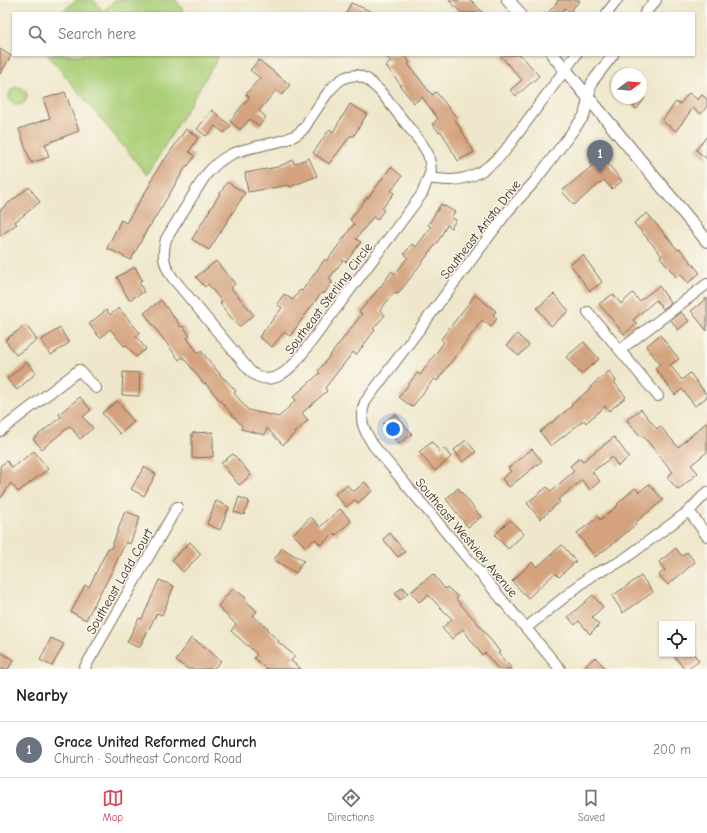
<!DOCTYPE html>
<html lang="en">
<head>
<meta charset="utf-8">
<style>
	:root { --surface:#fff; --page:#f2f2f2; --text:#222; --muted:#767676; --line:#e0e0e0; --accent:#d1495b }
	body { margin:0; font-family:"Comic Neue",sans-serif; background:var(--page); color:var(--text) }
	.controls { position:absolute; right:12px; bottom:12px; display:grid; overflow:hidden; border-radius:0px; box-shadow:0 1px 3px #0004 }
	.controls button { width:36px; height:36px; display:grid; place-items:center; padding:0; border:0; border-bottom:1px solid var(--line); background:var(--surface); color:var(--text); font:20px sans-serif }
	.compass { position:absolute; left:611px; top:68px; width:36px; height:36px; border-radius:50%; background:var(--surface); box-shadow:0 1px 3px #0004; rotate:74deg }
	.you { position:absolute; left:393px; top:429px; width:14px; height:14px; margin:-10px; border:3px solid #fff; border-radius:50%; background:#1a73e8; box-shadow:0 0 0 6px #1a73e833 }
	.badge { display:grid; place-items:center; width:26px; height:26px; border-radius:50%; background:var(--accent); color:#fff; font-size:13px; font-weight:700 }
	.pin { position:absolute; translate:-50% -33px; filter:drop-shadow(0 1px 2px #0008) }
	.pin::after { content:''; position:absolute; top:21px; width:14px; height:12px; background:inherit; clip-path:polygon(0 0,100% 0,50% 100%) }
	.list { margin:0; padding:0; list-style:none }
	h2 { display:flex; justify-content:space-between; align-items:center; height:52px; margin:0; padding:0 16px; font-size:17px }
	h2 small { font-size:13px; font-weight:400; color:var(--muted) }
	.list li { display:grid; grid-template-columns:26px 1fr auto; gap:12px; align-items:center; box-sizing:border-box; height:56px; padding:0 16px; border-top:1px solid var(--line) }
	.list b { display:block; font-size:15px; white-space:nowrap }
	.list p { margin:0; font-size:13px; white-space:nowrap; color:var(--muted) }
	.list em { font-size:13px; font-style:normal; color:var(--muted) }
	.icon { flex:none; width:22px; height:22px; fill:none; stroke:currentColor; stroke-width:2; stroke-linecap:round; stroke-linejoin:round }
	.map { position:relative; flex:none; width:707px; height:669px; overflow:hidden }
	.search { position:absolute; background:var(--surface); box-shadow:0 1px 3px #0004; left:12px; right:12px; top:12px; height:44px; display:flex; align-items:center; gap:10px; box-sizing:border-box; padding:0 14px; border-radius:0px; color:var(--muted); font-size:15px }
	.sheet { height:108px; background:var(--surface) }
	nav { display:flex; justify-content:space-around; align-items:center; box-sizing:border-box; height:56px; border-top:1px solid var(--line); background:var(--surface); font-size:11px; color:var(--muted) }
	nav a { display:grid; justify-items:center; gap:2px }
	nav .on { color:var(--accent) }
	.map>svg:first-child { display:block }
</style>
</head>
<body>
<div class="map">
<svg width="707" height="669" viewBox="0 0 707 669">
	<rect width="100%" height="100%" fill="#fbf7ec"/>
	<filter id="ink" filterUnits="userSpaceOnUse"><feTurbulence type="fractalNoise" baseFrequency=".025" numOctaves="2"/><feDisplacementMap in="SourceGraphic" scale="8" xChannelSelector="R" yChannelSelector="G"/><feConvolveMatrix kernelMatrix="1 2 1 2 8 2 1 2 1" color-interpolation-filters="sRGB"/></filter>
	<filter id="wash" filterUnits="userSpaceOnUse"><feTurbulence type="fractalNoise" baseFrequency=".012" numOctaves="4" result="noise"/><feDisplacementMap in="SourceGraphic" scale="16" xChannelSelector="R" yChannelSelector="G"/><feGaussianBlur stdDeviation="0.9" result="paint"/><feColorMatrix in="noise" values="0 0 0 0 0 0 0 0 0 0 0 0 0 0 0 0 0 1.4 0 .05"/><feComposite in="paint" operator="in"/></filter>
	<g filter="url(#wash)">
		<rect width="100%" height="100%" fill="#eee7cb"/>
		<g fill="#abcf78" stroke="#737c4b">
			<path d="M76,0h18l9,11 13,-11h60l9,13h-124z"/>
			<path d="M48,55h168l2,3 -71,117z"/>
			<circle cx="18" cy="96" r="9"/>
		</g>
		<g id="blocks">
			<g fill="#d4a37e">
				<path d="M449,0h22l12,13h-22z"/>
				<path d="M557,0h23l-10,12 -5,-4 -4,5h-13l10,-12z"/>
				<path d="M351,3l24,10h-29z"/>
				<path d="M0,49l11,7 -11,18z"/>
				<path d="M385,55h19l6,7 -2,2 24,31 4,-3 21,26 -2,1 19,33 -16,9 -17,-30 -2,1 -7,-8 6,-5 -16,-22 -8,6 -14,-17 1,-1 -15,-19 5,-4z"/>
				<path d="M500,55h21l18,21 -23,20 -6,-6 12,-10z"/>
				<path d="M259,60l31,25 -8,10 -6,-5 -17,21 7,6 -7,9 -9,-7 -10,11 -10,-9 19,-24 -3,-3 14,-16 -10,-8z"/>
				<path d="M65,92l14,39 -34,13 4,13 -18,6 -12,-34 31,-11 -7,-19z"/>
				<path d="M689,93l9,7 4,-5 5,4v7l-6,8 -8,-6 -17,23 -14,-10 14,-19 4,2z"/>
				<path d="M622,98h23l-8,11z"/>
				<path d="M350,104l17,10 -14,23 -2,-2 -22,29 -16,-11 17,-24 3,3z"/>
				<path d="M212,110l19,16 -7,7 -9,-7 -9,10 -9,-7z"/>
				<path d="M186,129l12,8 -9,15 6,4 -7,10 -1,-1 -37,61h-1l-18,34 -24,-12 14,-28 5,3 25,-40 -1,-1 13,-22 1,1z"/>
				<path d="M707,136v23l-11,-9z"/>
				<path d="M600,154l22,27 -10,8 -8,-9 -30,25 -12,-14 30,-25 -2,-4z"/>
				<path d="M309,158l8,18 -27,11 -1,-2 -41,7 -3,-19 33,-6 15,-7 1,4z"/>
				<path d="M391,167l11,9 -11,15 3,2 -12,16 2,1 -7,10 -4,-3 -17,22 5,3 -15,20 -3,-2 -14,19 3,3 -8,12 -2,-2 -32,44 -6,-4 -12,15 -13,-10 23,-29 -5,-4 7,-10 9,6 7,-10 2,1 23,-32 2,2 27,-37 -4,-4 17,-23 1,1z"/>
				<path d="M227,182l18,11 -36,57 -17,-11z"/>
				<path d="M29,187l11,15 -25,20 2,2 -17,12v-26z"/>
				<path d="M441,204l14,8 -4,5 5,3 -5,8 -4,-3 -8,15 -41,54 -3,-2 -15,18 5,5 -12,14 2,1 -19,25 -3,-3 -28,36 2,3 -25,22 6,7 -25,25 -16,-17 -2,7 -24,-6 1,-3 -37,-43 -1,1 -21,-27 -4,3 -35,-47 17,-13 20,27 2,-1 7,10 -3,2 11,15 3,-2 24,29v-1l11,12 -2,2 14,17 31,7 17,-17 -3,-3 27,-24 -2,-2 44,-57 -3,-2 22,-26 11,-15 3,3 13,-17 -4,-3 8,-10 4,3 15,-20 -3,-2z"/>
				<path d="M647,213l31,37 2,-1 20,24 -12,10 -7,-9 -4,4 -17,-21 2,-1 -9,-11 -19,-22z"/>
				<path d="M583,255l19,27 -12,9 -20,-27z"/>
				<path d="M216,261l19,23 -4,4 23,27 -15,12 -19,-23 2,-2 -14,-18 -3,3 -9,-10z"/>
				<path d="M135,267l7,13 -3,2 5,10 -15,8 -12,-23z"/>
				<path d="M659,286l12,17 -8,6 -7,-9 -23,20 4,4 -13,10 -25,-30 14,-10 8,10 12,-11 6,8z"/>
				<path d="M554,294l15,17 -18,15 -14,-18z"/>
				<path d="M475,295l21,16 -3,4 4,3 -6,9 -9,-7 -45,61 -3,-2 -22,28 -13,-10 18,-24 3,2 24,-33 -3,-3z"/>
				<path d="M707,298v33l-16,-20z"/>
				<path d="M119,308l21,25 -4,3 10,13 -10,8 -10,-12 -2,1 -14,-17 -10,9 -11,-14 17,-14 4,5z"/>
				<path d="M681,312l8,9 -11,9 -7,-10z"/>
				<path d="M26,325l11,15 -21,15 -11,-15z"/>
				<path d="M60,328l9,15 -18,12 -10,-15z"/>
				<path d="M517,334l12,11 -10,11 -12,-11z"/>
				<path d="M660,335l19,24 -9,6 12,15 8,-7 17,22v2l-12,9 -13,-17 -7,6 -20,-27 5,-4 -14,-18z"/>
				<path d="M584,342l15,17 -18,15 -15,-17z"/>
				<path d="M27,362l9,11 -19,17 -10,-11z"/>
				<path d="M609,371l7,10 -2,1 12,15 -17,14 -4,-5 -19,17 -2,-3 -33,26 -11,-14 32,-26 -1,-1 20,-17 -1,-1z"/>
				<path d="M123,372l17,1 -1,23 -17,-1z"/>
				<path d="M80,397l11,13 -8,7 10,11 -13,11 -10,-13 -28,23 -9,-10 28,-22 -2,-3z"/>
				<path d="M117,401l17,21 -14,12 -18,-21z"/>
				<path d="M641,409l16,20 3,-3 18,21 29,-25v30l-16,13 7,8 -20,17 -11,-13 6,-5 -30,-36 -2,1 -14,-17z"/>
				<path d="M395,414l17,20 -13,10 -16,-20z"/>
				<path d="M213,432v25l-21,1v-25z"/>
				<path d="M614,437l15,20 -11,9 -6,-9 -20,15 8,9 -10,9 -8,-10 -24,20 2,2 -20,17 -13,-16 20,-16 4,4 23,-20 -4,-5 10,-8 3,3z"/>
				<path d="M466,440l10,12 -13,10 -9,-12z"/>
				<path d="M432,442l8,10 4,-4 7,9 -16,14 -16,-19z"/>
				<path d="M532,449l10,12 -33,26 -7,-8 9,-8 -3,-3z"/>
				<path d="M34,451l14,18 -30,23 -7,-9 -11,16v-33l7,-5 5,7z"/>
				<path d="M233,454l18,21 -12,10 -18,-22z"/>
				<path d="M144,467l12,7 -12,22 -13,-7z"/>
				<path d="M365,482l7,9 -14,12 -3,-3 -9,7 -11,-13 12,-9 6,7z"/>
				<path d="M649,484l14,16 -28,23 1,1 -22,19 -19,14 -18,-24 21,-16 2,3 18,-15 -1,-1 18,-16 4,4z"/>
				<path d="M458,488l23,29 -13,10 -22,-28z"/>
				<path d="M239,497l10,4 -5,14 -10,-3z"/>
				<path d="M216,501l13,6 -9,23 -13,-6z"/>
				<path d="M340,509l11,12 -15,14 -2,-2 -13,12 -6,-6 -9,8 -13,-13 18,-17 9,10z"/>
				<path d="M125,511l15,6 -10,27 -4,-2 -22,45h-1l-17,33 -15,-8 14,-27 4,2 19,-39 3,1z"/>
				<path d="M510,520l14,14 -16,15 -13,-14z"/>
				<path d="M390,533l15,19 -7,5 -15,-18z"/>
				<path d="M190,542l11,12 -18,18 -11,-12z"/>
				<path d="M562,545l14,16 -17,16 -4,-4 -27,25 -16,-17 20,-19 5,5z"/>
				<path d="M282,548l22,13h-1l-7,12 -22,-13z"/>
				<path d="M676,548l6,8 5,-4 8,10 -27,23 -9,-10 6,-5 -6,-8z"/>
				<path d="M433,574l12,15 2,-2 11,10 -2,2 24,27 20,26 -2,1 14,16h-14l-13,-16 -3,2 -19,-26 -11,10 -10,-11 10,-9 -24,-24 -9,7 -8,-10z"/>
				<path d="M641,576l12,16 -30,21 -11,-17z"/>
				<path d="M159,580l15,6 -12,29 -5,-2 -18,35 -12,-6 12,-24 3,1z"/>
				<path d="M403,587l5,6 -8,7 -5,-7z"/>
				<path d="M233,588l13,10 -2,2 13,11 -4,5 15,12 -1,2 12,11 -1,1 17,14 -4,5 10,8h-34l-13,-11 3,-4 -26,-23 5,-7 -11,-10 -7,-8z"/>
				<path d="M593,595l10,12 -11,10 7,8 -9,9 -11,-13 -4,4 -7,-8z"/>
				<path d="M51,638l13,6 -12,22 -12,-6z"/>
				<path d="M191,638l14,9 16,14 -8,8h-25l-12,-8z"/>
				<path d="M0,652l14,8 -6,9h-8z"/>
				<path d="M673,654h21l5,7 -11,8h-4z"/>
				<path d="M595,657l11,12h-24z"/>
			</g>
		</g>
	</g>
	<g filter="url(#ink)">
		<use href="#blocks" fill-opacity="0" stroke="#7a6c5b" stroke-width="1"/>
		<g fill="none" stroke-linecap="round" stroke-linejoin="round">
			<g stroke="#7a6c5b" stroke-width="12">
				<g id="minor">
					<path d="M607,13l10,-13"/>
					<path d="M645,13l11,-13"/>
					<path d="M356,75l11,4 13,12 42,53 6,10 2,9 1,8 -9,23 -126,168c-10,10 -22,21 -37,15 -2,-1 -5,-3 -8,-5l-79,-95c-9,-14 -10,-22 -6,-38l39,-63c20,-25 37,-26 67,-33 9,-2 20,-4 28,-11 4,-3 7,-8 9,-12 9,-12 21,-35 35,-42 3,-2 8,-2 12,-3z"/>
					<path d="M429,178c7,1 15,2 22,2 23,-1 38,-12 53,-28l72,-97"/>
					<path d="M588,312l70,84"/>
					<path d="M620,350l87,-66"/>
					<path d="M0,431l79,-61 17,18"/>
					<path d="M689,511l18,25"/>
					<path d="M526,628l66,-53 24,-11 11,-7 62,-46 18,-19"/>
					<path d="M84,669l93,-162"/>
					<path d="M560,669l-187,-224c-9,-15 -15,-25 -8,-43l143,-191 27,-30 49,-65 8,-34 21,-27"/>
				</g>
			</g>
			<g stroke="#7a6c5b" stroke-width="14">
				<g id="tertiary">
					<path d="M508,0l11,13"/>
					<path d="M553,55l154,186"/>
				</g>
			</g>
			<use href="#minor" stroke="#fff" stroke-width="10"/>
			<use href="#tertiary" stroke="#fff" stroke-width="12"/>
		</g>
	</g>
	<g text-anchor="middle" stroke-width="3" stroke-linejoin="round" paint-order="stroke">
		<g font-size="13" fill="#3b2a1e" stroke="#fbf7ec">
			<text transform="translate(480 229) rotate(-52)" y="5">Southeast Arista Drive</text>
			<text transform="translate(328 298) rotate(-53)" y="5">Southeast Sterling Circle</text>
			<text transform="translate(467 537) rotate(50)" y="5">Southeast Westview Avenue</text>
			<text transform="translate(119 581) rotate(-60)" y="5">Southeast Ladd Court</text>
		</g>
	</g>
</svg>
<div class="controls">
<button><svg class="icon" aria-label="locate" viewBox="0 0 24 24"><circle cx="12" cy="12" r="6"/><path d="M12 2v4M12 18v4M2 12h4M18 12h4"/></svg></button>
</div>
<svg class="compass" viewBox="-18 -18 36 36"><path d="M0-13l5 13h-10z" fill="#e53935"/><path d="M0 13l5-13h-10z" fill="#767676"/></svg>
<div class="you"></div>
<div class="pin badge" style="left:600px;top:173px;background:#6b7280">1</div>
<div class="search"><svg class="icon" aria-label="search" viewBox="0 0 24 24"><circle cx="10" cy="10" r="6"/><path d="M15 15l6 6"/></svg>Search here</div>
</div>
<section class="sheet">
<h2>Nearby<small></small></h2>
<ul class="list">
<li><span class="badge" style="background:#6b7280">1</span><div><b>Grace United Reformed Church</b><p>Church · Southeast Concord Road</p></div><em>200 m</em></li>
</ul>
</section>
<nav>
<a class="on"><svg class="icon" aria-label="map" viewBox="0 0 24 24"><path d="M3 6l6-2 6 2 6-2v14l-6 2-6-2-6 2zM9 4v14M15 6v14"/></svg>Map</a>
<a><svg class="icon" aria-label="directions" viewBox="0 0 24 24"><path d="M12 3l9 9-9 9-9-9zM9 14v-3h6M13 9l2 2-2 2"/></svg>Directions</a>
<a><svg class="icon" aria-label="saved" viewBox="0 0 24 24"><path d="M7 4h10v16l-5-4-5 4z"/></svg>Saved</a>
</nav>
</body>
</html>
